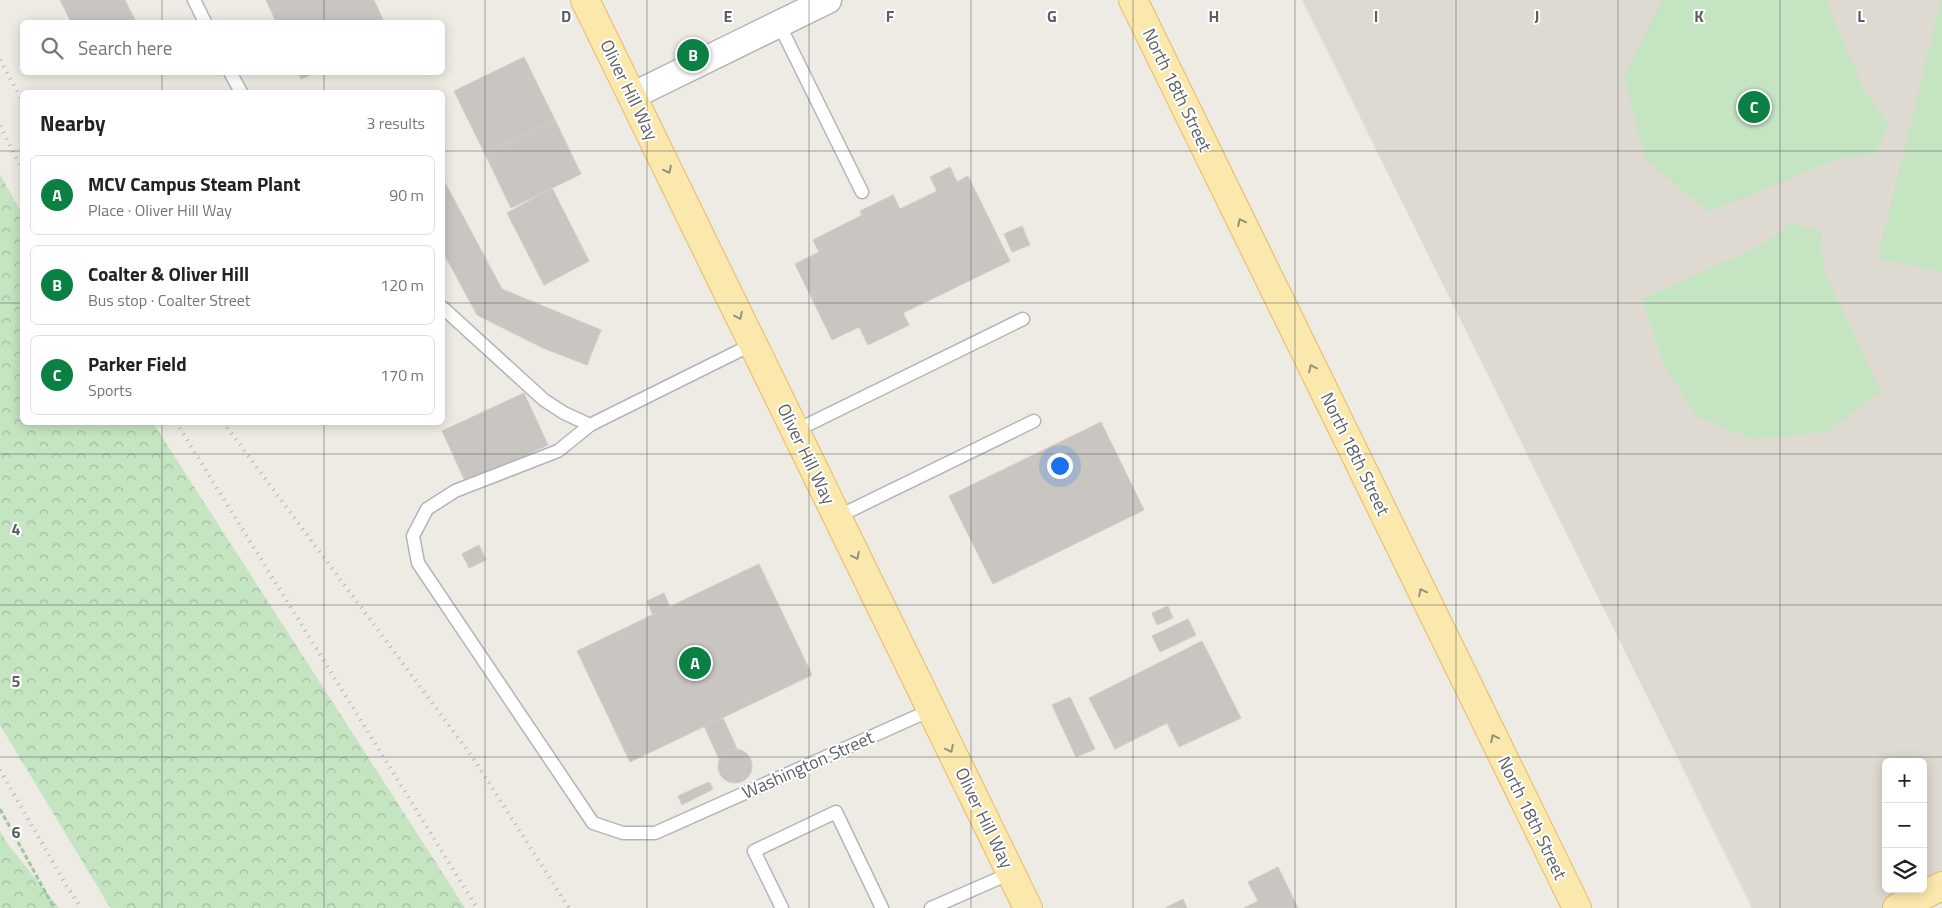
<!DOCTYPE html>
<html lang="en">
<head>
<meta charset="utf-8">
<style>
	:root { --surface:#fff; --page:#f2f2f2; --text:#222; --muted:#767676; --line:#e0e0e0; --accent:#0b8043 }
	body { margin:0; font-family:"Titillium Web",sans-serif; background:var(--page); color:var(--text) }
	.controls { position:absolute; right:15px; bottom:15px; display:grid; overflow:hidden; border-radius:8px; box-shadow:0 2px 12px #0003 }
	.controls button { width:45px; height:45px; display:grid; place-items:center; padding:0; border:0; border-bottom:1px solid var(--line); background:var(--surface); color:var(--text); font:25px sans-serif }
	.you { position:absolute; left:1059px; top:465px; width:18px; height:18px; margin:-12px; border:4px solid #fff; border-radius:50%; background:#1a73e8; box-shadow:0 0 0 8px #1a73e833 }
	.badge { display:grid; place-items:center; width:32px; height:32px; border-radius:50%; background:var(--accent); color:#fff; font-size:16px; font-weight:700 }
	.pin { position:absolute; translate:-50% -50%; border:2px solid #fff; box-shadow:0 1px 5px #0006 }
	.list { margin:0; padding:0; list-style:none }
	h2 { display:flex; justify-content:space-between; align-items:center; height:65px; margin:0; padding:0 20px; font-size:21px }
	h2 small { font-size:16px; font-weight:400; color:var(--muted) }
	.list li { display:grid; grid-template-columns:32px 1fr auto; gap:15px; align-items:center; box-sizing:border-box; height:80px; margin:0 10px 10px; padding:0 10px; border:1px solid var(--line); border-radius:8px }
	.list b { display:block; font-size:19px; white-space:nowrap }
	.list p { margin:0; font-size:16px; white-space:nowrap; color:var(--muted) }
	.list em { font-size:16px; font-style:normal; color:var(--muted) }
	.icon { flex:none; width:28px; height:28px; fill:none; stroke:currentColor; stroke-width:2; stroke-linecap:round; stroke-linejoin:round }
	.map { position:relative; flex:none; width:1942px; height:908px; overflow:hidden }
	.search { position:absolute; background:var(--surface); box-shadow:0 2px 12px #0003; left:20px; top:20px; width:425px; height:55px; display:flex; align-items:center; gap:12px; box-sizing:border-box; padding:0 18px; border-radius:8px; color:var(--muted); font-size:19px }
	.panel { position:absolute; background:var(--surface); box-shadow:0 2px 12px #0003; left:20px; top:90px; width:425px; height:335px; border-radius:8px }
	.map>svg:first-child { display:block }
</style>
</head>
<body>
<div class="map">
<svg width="1942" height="908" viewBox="0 0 1942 908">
	<defs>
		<pattern id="forest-crowns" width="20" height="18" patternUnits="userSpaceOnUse" patternTransform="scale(1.25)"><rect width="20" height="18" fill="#c5e4c2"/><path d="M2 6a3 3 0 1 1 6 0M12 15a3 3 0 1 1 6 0" fill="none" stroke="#a3bca1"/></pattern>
	</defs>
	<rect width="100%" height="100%" fill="#eeebe4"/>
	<path fill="#dedad2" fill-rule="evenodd" d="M1302,0h640v886l-46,22h-144zM1886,762h37v127h-37z"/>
	<g fill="url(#forest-crowns)">
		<path d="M0,174l22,40v208l131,1 312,485h-354l-3,-4 -108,-179z"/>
		<path d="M0,831l7,12 52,65h-59z"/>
	</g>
	<g fill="#c5e4c2">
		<path d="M1662,0h164l38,91 25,33 -13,29 -36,5 -131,54 -64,-53 -21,-82z"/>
		<path d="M1941,0h1v272l-64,-14z"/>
		<path d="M1791,223l29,8 4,39 57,122 -54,40 -73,7 -57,-22 -33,-52 -22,-66 122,-55z"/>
	</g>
	<g fill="#c9c6c2" stroke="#d2ccc3">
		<path d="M60,0h65l11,22h-65z"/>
		<path d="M266,0h108l10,22h-108z"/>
		<path d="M524,57l31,63 -70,34 -31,-63z"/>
		<path d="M298,72h19l-16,7z"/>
		<path d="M555,120l26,54 -70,34 -26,-54z"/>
		<path d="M950,167l7,15 11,-6 42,85 -107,52 6,12 -41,20 -9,-18 -27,13 -37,-76 24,-12 -6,-12 49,-25 -2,-4 33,-16 7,14 37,-18 -7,-14z"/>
		<path d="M442,177l60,112 99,41 -14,35 -44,-17 -66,-33 -35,-65z"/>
		<path d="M552,188l37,73 -45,24 -37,-72z"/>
		<path d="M1022,226l8,19 -18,7 -8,-18z"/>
		<path d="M524,393l24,52 -82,38 -24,-52z"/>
		<path d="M1101,422l43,88 -151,74 -44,-88z"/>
		<path d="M479,545l7,15 -17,8 -7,-14z"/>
		<path d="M759,564l53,111 -182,87 -53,-111z"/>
		<path d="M664,593l6,14 -17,8 -6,-14z"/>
		<path d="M1168,606l5,12 -16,7 -5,-12z"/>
		<path d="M1188,619l8,16 -36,17 -8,-16z"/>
		<path d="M1202,641l39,77 -62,29 -12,-24 -52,26 -26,-51z"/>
		<path d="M1070,697l25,52 -19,8 -24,-52z"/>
		<path d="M723,718l14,31 -11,2 -7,8 -15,-33z"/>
		<circle cx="735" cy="766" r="17"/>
		<path d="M709,782l4,7 -31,16 -4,-9z"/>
		<path d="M1278,867l20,41h-54l14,-7 -10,-19z"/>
		<path d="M1183,899l4,9h-22z"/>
	</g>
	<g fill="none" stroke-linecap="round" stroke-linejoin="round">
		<g stroke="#b2b5b8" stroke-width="15">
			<g id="service">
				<path d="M194,0l11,22"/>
				<path d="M779,24l83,168"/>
				<path d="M230,72l11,20"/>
				<path d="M442,307l102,93 20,13 26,12 163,-81"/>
				<path d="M590,425l-32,26 -103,40 -28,18 -14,27 5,27 175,260 30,10h32l276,-123"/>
				<path d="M795,431l228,-112"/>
				<path d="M837,517l197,-96"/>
				<path d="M782,908l-28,-57 82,-39 46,96"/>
				<path d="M931,908l80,-35"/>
			</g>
		</g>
		<g stroke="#b2b5b8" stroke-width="29">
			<path id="minor" d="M632,96l196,-96"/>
		</g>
		<g stroke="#e9b962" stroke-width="30">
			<g id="primary">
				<path d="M585,0l443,908"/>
				<path d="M1133,0l444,908"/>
				<path d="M1897,908l45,-22"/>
			</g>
		</g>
		<path stroke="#9cc5a4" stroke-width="3" stroke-dasharray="5 2.5" stroke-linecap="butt" d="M0,809l54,99"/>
		<use href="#service" stroke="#fff" stroke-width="12"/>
		<use href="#minor" stroke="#fff" stroke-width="26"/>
		<use href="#primary" stroke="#fae8ad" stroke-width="28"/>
		<g stroke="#b2b3b4" stroke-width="4" stroke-dasharray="1 6" stroke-linecap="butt">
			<path d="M0,60l22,40"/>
			<path d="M0,126l22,44"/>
			<path d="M176,422l301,486"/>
			<path d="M223,422l248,333 98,153"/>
			<path d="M0,770l66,115 15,23"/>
		</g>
	</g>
	<defs><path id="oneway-chevron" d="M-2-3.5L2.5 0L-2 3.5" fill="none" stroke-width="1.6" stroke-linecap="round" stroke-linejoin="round" transform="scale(1.25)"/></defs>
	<g stroke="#93907e">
		<use href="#oneway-chevron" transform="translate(668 170) rotate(64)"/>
		<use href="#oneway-chevron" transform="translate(1241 222) rotate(-116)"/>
		<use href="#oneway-chevron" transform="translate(739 316) rotate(64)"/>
		<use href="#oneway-chevron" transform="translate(1312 368) rotate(-116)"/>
		<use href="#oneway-chevron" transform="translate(856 556) rotate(64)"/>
		<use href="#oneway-chevron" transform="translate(1422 592) rotate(-116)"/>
		<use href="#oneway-chevron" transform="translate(1494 738) rotate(-116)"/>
		<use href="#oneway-chevron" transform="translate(950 749) rotate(64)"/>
	</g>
	<path fill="none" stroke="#5c6064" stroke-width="1" stroke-opacity="0.55" d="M162,0v22M324,0v22M485,0v908M647,0v908M809,0v908M971,0v908M1133,0v908M1295,0v908M1456,0v908M1618,0v908M1780,0v908M162,72v20M324,72v20M0,151h22M442,151h1500M0,303h22M442,303h1500M162,422v486M324,422v486M0,454h1942M0,605h1942M0,757h1942"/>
	<g text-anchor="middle" stroke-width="4" stroke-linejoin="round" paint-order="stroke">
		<g font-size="18" fill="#5c6064" stroke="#fff">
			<text transform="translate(629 90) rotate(64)" y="6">Oliver Hill Way</text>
			<text transform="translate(1177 90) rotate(64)" y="6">North 18th Street</text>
			<text transform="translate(806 454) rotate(64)" y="6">Oliver Hill Way</text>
			<text transform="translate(1355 454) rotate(64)" y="6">North 18th Street</text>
			<text transform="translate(808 765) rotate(-24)" y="6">Washington Street</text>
			<text transform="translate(984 818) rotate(64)" y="6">Oliver Hill Way</text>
			<text transform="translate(1532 818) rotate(64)" y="6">North 18th Street</text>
		</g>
	</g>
	<g font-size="16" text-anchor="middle" font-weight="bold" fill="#5c6064" stroke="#fff" stroke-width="4" stroke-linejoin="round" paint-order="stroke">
		<text x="566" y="22">D</text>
		<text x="728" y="22">E</text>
		<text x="890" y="22">F</text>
		<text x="1052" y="22">G</text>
		<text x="1214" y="22">H</text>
		<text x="1376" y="22">I</text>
		<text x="1537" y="22">J</text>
		<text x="1699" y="22">K</text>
		<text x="1861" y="22">L</text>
		<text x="16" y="535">4</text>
		<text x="16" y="687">5</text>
		<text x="16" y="838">6</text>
	</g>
</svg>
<div class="controls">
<button>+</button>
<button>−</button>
<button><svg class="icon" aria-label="layers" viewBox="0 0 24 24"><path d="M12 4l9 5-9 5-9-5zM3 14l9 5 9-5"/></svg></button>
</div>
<div class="you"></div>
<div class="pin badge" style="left:695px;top:663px">A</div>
<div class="pin badge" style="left:693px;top:55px">B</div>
<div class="pin badge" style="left:1754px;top:107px">C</div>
<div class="search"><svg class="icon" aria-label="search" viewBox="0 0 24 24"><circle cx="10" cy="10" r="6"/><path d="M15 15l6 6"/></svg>Search here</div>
<section class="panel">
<h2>Nearby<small>3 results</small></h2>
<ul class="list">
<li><span class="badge">A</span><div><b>MCV Campus Steam Plant</b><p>Place · Oliver Hill Way</p></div><em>90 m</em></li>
<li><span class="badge">B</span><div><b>Coalter &amp; Oliver Hill</b><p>Bus stop · Coalter Street</p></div><em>120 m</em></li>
<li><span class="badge">C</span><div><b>Parker Field</b><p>Sports</p></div><em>170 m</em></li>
</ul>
</section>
</div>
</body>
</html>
